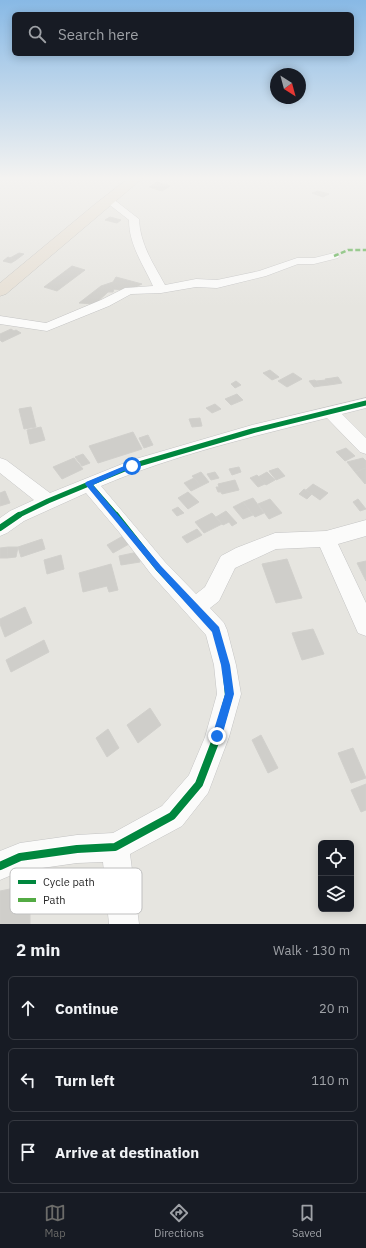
<!DOCTYPE html>
<html lang="en">
<head>
<meta charset="utf-8">
<style>
	:root { --surface:#171b24; --page:#20242c; --text:#f1f3f6; --muted:#9ea1a6; --line:#363941; --accent:#6b6b69 }
	body { margin:0; font-family:"IBM Plex Sans",sans-serif; background:var(--page); color:var(--text) }
	.controls { position:absolute; right:12px; bottom:12px; display:grid; overflow:hidden; border-radius:6px; box-shadow:0 2px 10px #0003 }
	.controls button { width:36px; height:36px; display:grid; place-items:center; padding:0; border:0; border-bottom:1px solid var(--line); background:var(--surface); color:var(--text); font:20px sans-serif }
	.compass { position:absolute; left:270px; top:68px; width:36px; height:36px; border-radius:50%; background:var(--surface); box-shadow:0 2px 10px #0003; rotate:144deg }
	.stop { position:absolute; width:12px; height:12px; margin:-9px; border:3px solid #1a73e8; border-radius:50%; background:#fff }
	.stop.end { background:#1a73e8; border-color:#fff; box-shadow:0 1px 4px #0008 }
	.list { margin:0; padding:0; list-style:none }
	h2 { display:flex; justify-content:space-between; align-items:center; height:52px; margin:0; padding:0 16px; font-size:17px }
	h2 small { font-size:13px; font-weight:400; color:var(--muted) }
	.list li { display:grid; grid-template-columns:26px 1fr auto; gap:12px; align-items:center; box-sizing:border-box; height:64px; margin:0 8px 8px; padding:0 8px; border:1px solid var(--line); border-radius:6px }
	.list b { display:block; font-size:15px; white-space:nowrap }
	.list em { font-size:13px; font-style:normal; color:var(--muted) }
	.icon { flex:none; width:22px; height:22px; fill:none; stroke:currentColor; stroke-width:2; stroke-linecap:round; stroke-linejoin:round }
	.map { position:relative; flex:none; width:366px; height:924px; overflow:hidden }
	.search { position:absolute; background:var(--surface); box-shadow:0 2px 10px #0003; left:12px; right:12px; top:12px; height:44px; display:flex; align-items:center; gap:10px; box-sizing:border-box; padding:0 14px; border-radius:6px; color:var(--muted); font-size:15px }
	.sheet { height:268px; background:var(--surface) }
	nav { display:flex; justify-content:space-around; align-items:center; box-sizing:border-box; height:56px; border-top:1px solid var(--line); background:var(--surface); font-size:11px; color:var(--muted) }
	nav a { display:grid; justify-items:center; gap:2px }
	nav .on { color:var(--accent) }
	.map>svg:first-child { display:block }
</style>
</head>
<body>
<div class="map">
<svg width="366" height="924" viewBox="0 0 366 924">
	<rect width="100%" height="100%" fill="#e6e5e0"/>
	<g fill="#cfceca" stroke="#d1d0cc">
		<path d="M157,182l13,4 -8,5 -13,-4z"/>
		<path d="M318,191l11,3 -6,3 -11,-4z"/>
		<path d="M110,217l11,3 -4,3 -12,-3z"/>
		<path d="M19,253l5,1 -8,6 -6,-2z"/>
		<path d="M8,257l2,1 6,2 -5,3 -8,-2z"/>
		<path d="M72,266l13,4 -28,21 -13,-4z"/>
		<path d="M116,277l26,7 -9,4 -8,-1 -3,3 -8,-1 -1,3h-5l-13,12 -16,-1 22,-17 12,-4z"/>
		<path d="M11,329l3,2 2,-1 5,3 -19,9 -2,-2v-6z"/>
		<path d="M270,370l9,7 -7,3 -9,-7z"/>
		<path d="M293,373l9,6 -15,8 -9,-6z"/>
		<path d="M338,377l4,6 -6,1 -4,-6z"/>
		<path d="M332,378l4,6 -7,1 -4,-6z"/>
		<path d="M315,380l1,1 4,5 -6,1 -5,-6z"/>
		<path d="M326,380l3,5 -9,1 -4,-5z"/>
		<path d="M236,381l5,4 -6,3 -4,-4z"/>
		<path d="M237,394l6,6 -12,5 -6,-6z"/>
		<path d="M215,404l6,5 -9,4 -6,-5z"/>
		<path d="M31,407l5,20 -12,2 -5,-20z"/>
		<path d="M200,418l2,8 -10,1 -3,-8z"/>
		<path d="M41,427l4,13 -15,4 -3,-14z"/>
		<path d="M133,432l9,17 -44,14 -9,-17z"/>
		<path d="M148,435l5,10 -9,3 -5,-10z"/>
		<path d="M346,448l9,8 -10,5 -9,-9z"/>
		<path d="M83,454l7,9 -8,3 -7,-9z"/>
		<path d="M74,458l9,11 -21,10 -9,-12z"/>
		<path d="M363,458l3,3v7l-11,4 -8,-10z"/>
		<path d="M239,467l2,5 -9,3 -3,-6z"/>
		<path d="M278,468l7,8 -9,4 -7,-9z"/>
		<path d="M366,468v15l-1,1 -10,-12z"/>
		<path d="M201,472l8,10 -8,4 -9,-10z"/>
		<path d="M215,472l4,6 -8,2 -4,-6z"/>
		<path d="M267,472l8,8 -9,5 -8,-8z"/>
		<path d="M257,475l8,9 -7,3 -8,-9z"/>
		<path d="M194,478l7,8 -10,5 -7,-8z"/>
		<path d="M235,480l4,10 -17,4 -1,-2h-3l-2,-5h3l-1,-3z"/>
		<path d="M313,484l15,9 -8,7 -14,-10z"/>
		<path d="M304,489l8,5 -5,5 -8,-5z"/>
		<path d="M5,491l5,12 -10,3v-13z"/>
		<path d="M188,492l11,10 -11,7 -10,-11z"/>
		<path d="M253,498l11,15 -9,4 -12,-15z"/>
		<path d="M270,499l12,14 -13,6 -11,-15z"/>
		<path d="M358,499l8,10 -6,2 -7,-9z"/>
		<path d="M243,502l10,13 -10,4 -10,-12z"/>
		<path d="M178,507l6,6 -7,3 -5,-6z"/>
		<path d="M226,511l11,12 -5,3 -3,-4 -6,3 -7,-8z"/>
		<path d="M212,513l10,11 -18,9 -9,-11z"/>
		<path d="M197,529l5,6 -15,8 -5,-6z"/>
		<path d="M123,536l6,8 -16,9 -6,-8z"/>
		<path d="M42,539l3,10 -24,8 -3,-10z"/>
		<path d="M8,547l-1,11h-7v-10z"/>
		<path d="M8,547h10l-2,10 -9,1z"/>
		<path d="M138,552l2,10 -19,3 -2,-9z"/>
		<path d="M61,555l3,14 -17,5 -3,-14z"/>
		<path d="M287,559l15,39 -26,5 -14,-39z"/>
		<path d="M366,561v20l-9,-18z"/>
		<path d="M111,564l7,26 -9,2 -2,-6 -24,6 -4,-19z"/>
		<path d="M25,607l7,16 -27,14 -5,-13v-5z"/>
		<path d="M313,629l11,25 -22,6 -10,-27z"/>
		<path d="M44,640l5,12 -38,20 -5,-12z"/>
		<path d="M150,708l11,17 -23,18 -11,-18z"/>
		<path d="M108,729l11,19 -12,9 -11,-19z"/>
		<path d="M261,735l17,33 -10,5 -16,-33z"/>
		<path d="M353,748l13,30 -15,5 -13,-30z"/>
		<path d="M366,784v26l-5,2 -10,-22z"/>
		<path d="M30,885v39h-30v-33z"/>
	</g>
	<g fill="none" stroke-linecap="round" stroke-linejoin="round">
		<g stroke="#c4c4c4" stroke-width="1">
			<g id="street">
				<path d="M109,197l3,1 27,21c1,25 14,44 26,66l31,-6 21,1 42,-9 38,-13h17l20,-5 6,3 -2,2 -24,6h-16l-32,12 -49,12 -21,-1 -35,6 -30,1 -22,12 -62,25 -47,-7v-8l46,7 55,-23 24,-12 28,-2c-10,-22 -24,-41 -24,-66l-23,-18 -2,-2 2,-2z"/>
				<path d="M366,398v10l-24,6 24,24v16l-6,-2 -33,-34c-76,19 -153,37 -226,68l64,76 31,32 9,-7 16,-31 15,-8 39,-15 51,-2 40,-11v16l-28,8 28,59v33l-8,-3 -38,-86 -44,2 -41,19 -16,33 -9,7 14,15 3,7 9,35 5,29 -12,43 -21,56 -26,33 -52,28 9,70h-30l-6,-62 -26,1 -56,8 -21,9v-29l20,-8 57,-8 36,-2 49,-27 27,-31 16,-38 12,-43 -3,-29 -8,-30 -55,-61 -32,-42 -33,-39 -62,28 -17,12 -7,3v-18l10,-7 24,-11 -34,-27v-15l6,2 44,33 82,-33 120,-35z"/>
			</g>
		</g>
		<g stroke="#c3c3c1" stroke-width="1">
			<path id="highway" d="M130,177h14l-138,117 -6,2v-13l94,-78z"/>
		</g>
		<use href="#street" fill="#fbfbfa" fill-rule="evenodd"/>
		<use href="#highway" fill="#e6dfd4" fill-rule="evenodd"/>
		<path stroke="#53ab44" stroke-width="2.5" stroke-dasharray="5 2.5" stroke-linecap="butt" d="M334,256l14,-6h18"/>
		<g stroke="#fff" stroke-width="8">
			<g id="cycleway-far2">
				<path d="M89,484l28,32"/>
				<path d="M17,516l31,-15 84,-35 120,-35 114,-28"/>
			</g>
		</g>
		<g stroke="#fff" stroke-width="8">
			<g id="cycleway-far1">
				<path d="M116,515l42,53 58,62 9,35 3,31"/>
				<path d="M0,528l19,-13"/>
			</g>
		</g>
		<g stroke="#fff" stroke-width="10">
			<path id="cycleway" d="M0,866l20,-9 57,-8 38,-2 57,-31 27,-32 18,-47 12,-42"/>
		</g>
		<use href="#cycleway-far2" stroke="#00873e" stroke-width="5"/>
		<use href="#cycleway-far1" stroke="#00873e" stroke-width="6"/>
		<use href="#cycleway" stroke="#00873e" stroke-width="8"/>
	</g>
	<linearGradient id="sky" x2="0" y2="1"><stop stop-color="#88b9e5"/><stop offset="0.58" stop-color="#f4f3f1"/><stop offset="1" stop-color="#f4f3f1" stop-opacity="0"/></linearGradient>
	<rect width="366" height="307" fill="url(#sky)"/>
	<path fill="#1a73e8" d="M129,464h3l3,2 -42,19 68,81 58,61 11,38 4,29 -12,42 -2,4 -3,1 -3,-1 -2,-4 13,-42 -4,-29 -9,-33 -56,-62 -71,-86 1,-2z"/>
	<rect x="10" y="868" width="132" height="46" rx="6" fill="#fff" stroke="#bfbfbf" stroke-width="1"/>
	<rect x="18" y="880" width="18" height="4" fill="#00873e"/>
	<rect x="18" y="898" width="18" height="4" fill="#53ab44"/>
	<g font-size="11" fill="#292929">
		<text x="43" y="886">Cycle path</text>
		<text x="43" y="904">Path</text>
	</g>
</svg>
<div class="controls">
<button><svg class="icon" aria-label="locate" viewBox="0 0 24 24"><circle cx="12" cy="12" r="6"/><path d="M12 2v4M12 18v4M2 12h4M18 12h4"/></svg></button>
<button><svg class="icon" aria-label="layers" viewBox="0 0 24 24"><path d="M12 4l9 5-9 5-9-5zM3 14l9 5 9-5"/></svg></button>
</div>
<svg class="compass" viewBox="-18 -18 36 36"><path d="M0-13l5 13h-10z" fill="#e53935"/><path d="M0 13l5-13h-10z" fill="#9ea1a6"/></svg>
<div class="stop" style="left:132px;top:466px"></div>
<div class="stop end" style="left:217px;top:736px"></div>
<div class="search"><svg class="icon" aria-label="search" viewBox="0 0 24 24"><circle cx="10" cy="10" r="6"/><path d="M15 15l6 6"/></svg>Search here</div>
</div>
<section class="sheet">
<h2>2 min<small>Walk · 130 m</small></h2>
<ul class="list">
<li><svg class="icon" aria-label="ahead" viewBox="0 0 24 24"><path d="M12 20V5M6 11l6-6 6 6"/></svg><div><b>Continue</b></div><em>20 m</em></li>
<li><svg class="icon" aria-label="left" viewBox="0 0 24 24"><path d="M17 20v-9H6M10 6l-5 5 5 5"/></svg><div><b>Turn left</b></div><em>110 m</em></li>
<li><svg class="icon" aria-label="arrive" viewBox="0 0 24 24"><path d="M6 21V4h12l-3 4 3 4H6"/></svg><div><b>Arrive at destination</b></div></li>
</ul>
</section>
<nav>
<a class="on"><svg class="icon" aria-label="map" viewBox="0 0 24 24"><path d="M3 6l6-2 6 2 6-2v14l-6 2-6-2-6 2zM9 4v14M15 6v14"/></svg>Map</a>
<a><svg class="icon" aria-label="directions" viewBox="0 0 24 24"><path d="M12 3l9 9-9 9-9-9zM9 14v-3h6M13 9l2 2-2 2"/></svg>Directions</a>
<a><svg class="icon" aria-label="saved" viewBox="0 0 24 24"><path d="M7 4h10v16l-5-4-5 4z"/></svg>Saved</a>
</nav>
</body>
</html>
